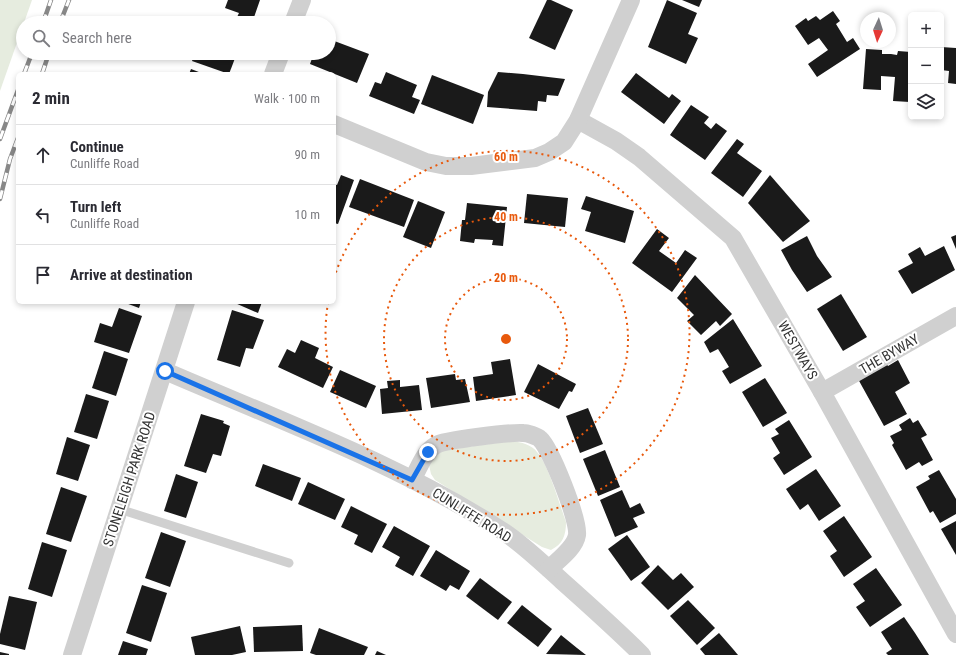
<!DOCTYPE html>
<html lang="en">
<head>
<meta charset="utf-8">
<style>
	:root { --surface:#fff; --page:#f7f7f7; --text:#2b2b33; --muted:#7c7c81; --line:#e1e1e2 }
	body { margin:0; font-family:"Roboto Condensed",sans-serif; background:var(--page); color:var(--text) }
	.controls { position:absolute; right:12px; top:12px; display:grid; overflow:hidden; border-radius:6px; box-shadow:0 2px 6px #0003 }
	.controls button { width:36px; height:36px; display:grid; place-items:center; padding:0; border:0; border-bottom:1px solid var(--line); background:var(--surface); color:var(--text); font:20px sans-serif }
	.compass { position:absolute; left:860px; top:12px; width:36px; height:36px; border-radius:50%; background:var(--surface); box-shadow:0 2px 6px #0003; rotate:184deg }
	.stop { position:absolute; width:12px; height:12px; margin:-9px; border:3px solid #1a73e8; border-radius:50%; background:#fff }
	.stop.end { background:#1a73e8; border-color:#fff; box-shadow:0 1px 4px #0008 }
	.list { margin:0; padding:0; list-style:none }
	h2 { display:flex; justify-content:space-between; align-items:center; height:52px; margin:0; padding:0 16px; font-size:17px }
	h2 small { font-size:13px; font-weight:400; color:var(--muted) }
	.list li { display:grid; grid-template-columns:26px 1fr auto; gap:12px; align-items:center; box-sizing:border-box; height:60px; padding:0 16px; border-top:1px solid var(--line) }
	.list b { display:block; font-size:15px; white-space:nowrap }
	.list p { margin:0; font-size:13px; white-space:nowrap; color:var(--muted) }
	.list em { font-size:13px; font-style:normal; color:var(--muted) }
	.icon { flex:none; width:22px; height:22px; fill:none; stroke:currentColor; stroke-width:2; stroke-linecap:round; stroke-linejoin:round }
	.map { position:relative; flex:none; width:956px; height:655px; overflow:hidden }
	.search { position:absolute; background:var(--surface); box-shadow:0 2px 6px #0003; left:16px; top:16px; width:320px; height:44px; display:flex; align-items:center; gap:10px; box-sizing:border-box; padding:0 14px; border-radius:22px; color:var(--muted); font-size:15px }
	.panel { position:absolute; background:var(--surface); box-shadow:0 2px 6px #0003; left:16px; top:72px; width:320px; height:232px; border-radius:6px }
	.map>svg:first-child { display:block }
</style>
</head>
<body>
<div class="map">
<svg width="956" height="655" viewBox="0 0 956 655">
	<rect width="100%" height="100%" fill="#fff"/>
	<g fill="#e6ecdf">
		<path d="M0,0h32l-32,91z"/>
		<path d="M512,441c9,1 20,4 25,11 12,14 22,51 29,70 0,13 -3,22 -15,28l-9,-3 -107,-67 -4,-6 -2,-9 4,-7 11,-8z"/>
	</g>
	<g fill="#1a1a1a">
		<path d="M228,0h32l-8,23 -16,-4 3,-6 -14,-5z"/>
		<path d="M547,0h4l22,10 -18,40 -26,-12z"/>
		<path d="M667,0l30,13 -9,21 10,4 -12,26 -38,-17z"/>
		<path d="M682,0h20l-3,7z"/>
		<path d="M833,11l7,10 -4,3 11,18 6,-4 7,11 -43,28 -9,-13 20,-14 -9,-12 -11,7 -13,-19 11,-8 2,3 8,-5 4,4z"/>
		<path d="M208,19l11,4h-12z"/>
		<path d="M329,39l40,15 -12,29 -47,-19 4,-11h15z"/>
		<path d="M941,47l15,1v36l-8,-1 1,-12 -8,-1z"/>
		<path d="M866,49l16,1v4h9l6,1 1,-4 13,1 -1,50 -17,-1 2,-24 -14,-1v14l-18,-1z"/>
		<path d="M195,53h42l-8,21 -37,-13z"/>
		<path d="M191,69l13,5h-15z"/>
		<path d="M386,72l31,13 -5,12 8,3 -6,14 -45,-18 6,-14 6,2z"/>
		<path d="M498,72l25,2 42,5 -7,17 -11,-1 -1,7 -8,-1 -1,10 -50,-4 1,-15z"/>
		<path d="M636,73l33,25 3,-4 9,7 -17,23 -43,-32z"/>
		<path d="M432,75l52,20 -11,29 -52,-20z"/>
		<path d="M691,105l18,12 -5,6 7,6 5,-6 11,8 -22,29 -35,-25z"/>
		<path d="M737,139l7,5 -7,9 25,18 -19,26 -32,-24z"/>
		<path d="M341,175l13,5 -16,44 -4,-1v-39l3,1z"/>
		<path d="M770,175l40,46 -27,21 -35,-39z"/>
		<path d="M360,179l54,21 -10,27 -55,-20z"/>
		<path d="M527,194l41,4 -3,29 -41,-4z"/>
		<path d="M586,196l48,15 -9,32 -40,-12 6,-19 -10,-3z"/>
		<path d="M418,201l27,11 -14,36 -28,-11z"/>
		<path d="M467,203l40,4 -4,39 -11,-1 1,-5 -18,-1 -1,4 -14,-2 2,-21h3z"/>
		<path d="M657,229l12,9 -10,13 17,12 9,-13 12,8 -25,34 -40,-29z"/>
		<path d="M956,235v14l-5,-12z"/>
		<path d="M807,236l10,20 15,21 -25,15 -15,-22 -11,-20z"/>
		<path d="M944,246l11,24 -43,24 -14,-23 15,-8 -5,-9 12,-7 5,9z"/>
		<path d="M695,275l37,39 -12,12 -4,-5 -15,14 -14,-14 7,-6 -17,-17z"/>
		<path d="M841,294l26,43 -24,14 -26,-42z"/>
		<path d="M123,302h18l-2,6z"/>
		<path d="M236,302h26l-4,11 -23,-10z"/>
		<path d="M119,308l23,8 -13,37 -35,-11 6,-19 12,4z"/>
		<path d="M232,310l32,10 -11,29 -7,-1 -6,19 -23,-7z"/>
		<path d="M733,319l29,47 -32,18 -8,-13 7,-4 -6,-10 -5,-8 -8,4 -6,-11z"/>
		<path d="M301,340l18,8 -4,10 18,9 -10,21 -45,-21 9,-18 8,4z"/>
		<path d="M104,351l24,8 -12,37 -24,-8z"/>
		<path d="M510,359l6,36 -40,6 -3,-24 20,-3 -2,-12z"/>
		<path d="M898,360l12,23 -15,9 12,22 -23,12 -26,-47 28,-16 2,3z"/>
		<path d="M538,364l38,20 -4,8 -3,-1 -10,18 -35,-17z"/>
		<path d="M340,370l36,16 -10,22 -36,-16z"/>
		<path d="M455,374l1,6 9,-1 5,23 -39,6 -5,-30z"/>
		<path d="M765,378l22,35 -24,14 -21,-35z"/>
		<path d="M400,380v7l19,-2 3,25 -40,4 -2,-25 8,-1 -1,-7z"/>
		<path d="M86,394l23,7 -12,38 -23,-7z"/>
		<path d="M588,408l15,36 -23,9 -14,-37z"/>
		<path d="M201,414l23,7 -1,2 7,3 -9,30 -8,-2 -7,19 -22,-7z"/>
		<path d="M910,418l3,5 5,-3 9,15 -6,3 12,22 -11,6 -3,-4 -13,8 -14,-25 2,-2 -4,-7 12,-6 -3,-5z"/>
		<path d="M789,420l23,37 -28,18 -11,-17 7,-5 -9,-15 8,-4 -4,-5z"/>
		<path d="M67,437l23,8 -12,36 -22,-7z"/>
		<path d="M605,450l15,37 -22,9 -15,-37z"/>
		<path d="M263,464l38,14 -9,23 -37,-15z"/>
		<path d="M816,469l25,37 -22,15 -11,-17 -8,6 -14,-21z"/>
		<path d="M939,470l17,29v15l-16,9 -7,-12 -3,2 -14,-26 14,-8 -2,-3z"/>
		<path d="M176,474l22,8 -12,36 -22,-7z"/>
		<path d="M308,482l37,17 -10,21 -37,-16z"/>
		<path d="M61,487l26,9 -16,46 -25,-8z"/>
		<path d="M622,490l8,18 10,-5 5,10 -12,5 5,9 -23,10 -15,-37z"/>
		<path d="M351,506l36,18 -15,29 -18,-9 4,-9 -17,-8z"/>
		<path d="M844,516l28,41 -28,20 -14,-21 7,-5 -14,-20z"/>
		<path d="M956,521v34l-15,-26z"/>
		<path d="M394,526l36,20 -17,30 -18,-10 5,-9 -18,-10z"/>
		<path d="M161,532l25,9 -16,46 -25,-9z"/>
		<path d="M627,535l23,32 -19,14 -23,-32z"/>
		<path d="M42,542l25,8 -15,47 -24,-8z"/>
		<path d="M436,550l34,21 -11,19 -9,-5 -4,6 -26,-15z"/>
		<path d="M658,565l15,15 8,-7 13,14 -26,23 -27,-27z"/>
		<path d="M876,568l26,37 -32,22 -14,-20 9,-6 -12,-17z"/>
		<path d="M480,578l32,24 -14,18 -32,-24z"/>
		<path d="M142,585l25,8 -16,49 -25,-9z"/>
		<path d="M9,596l28,6 -12,48 -25,-6v-10z"/>
		<path d="M688,600l27,28 -18,17 -27,-29z"/>
		<path d="M522,605l30,24 -14,18 -31,-24z"/>
		<path d="M904,617l11,16 14,22h-41l-2,-2 6,-4 -11,-17z"/>
		<path d="M302,625l1,26 -49,1 -1,-25z"/>
		<path d="M240,626l6,26 -14,3h-37l-4,-18z"/>
		<path d="M319,628l49,19 -4,8h-48l-6,-2z"/>
		<path d="M719,633l14,16 5,6h-33l-5,-6z"/>
		<path d="M561,635l16,13 9,7 -40,-1z"/>
		<path d="M123,641l25,8 -2,6h-28z"/>
		<path d="M377,651l9,4h-11z"/>
		<path d="M0,652l9,2v1h-9z"/>
	</g>
	<g fill="none" stroke-linecap="round" stroke-linejoin="round">
		<path stroke="#d0d0d0" stroke-width="9" d="M119,509l170,54"/>
		<g stroke="#d0d0d0" stroke-width="18">
			<path d="M293,23l9,-23"/>
			<path d="M273,74l8,-21"/>
			<path d="M578,120l38,21 23,16 94,81 89,154 134,242"/>
			<path d="M334,124l92,38 20,4h25l64,-8 14,-6 15,-10 14,-22 53,-120"/>
			<path d="M165,371c113,49 232,92 336,159 22,14 42,34 61,51 27,24 54,48 80,74"/>
			<path d="M822,392l134,-76"/>
			<path d="M412,480c7,-12 12,-28 24,-35 8,-5 77,-13 87,-12 4,0 14,3 17,6 11,10 39,81 37,96 -2,13 -19,25 -28,34"/>
			<path d="M72,655l114,-353"/>
		</g>
		<g stroke="#888" stroke-width="4.5">
			<g id="rail">
				<path d="M43,23l8,-23"/>
				<path d="M60,23l9,-23"/>
				<path d="M24,74l8,-21"/>
				<path d="M42,74l7,-21"/>
				<path d="M0,139l18,-49"/>
				<path d="M0,199l10,-40 8,-21"/>
			</g>
		</g>
		<use href="#rail" stroke="#fff" stroke-width="3" stroke-dasharray="9" stroke-linecap="butt"/>
	</g>
	<g fill="none" stroke-linecap="round" stroke-linejoin="round">
		<path stroke="#1a73e8" stroke-width="5" d="M165,371l247,109 16,-28"/>
	</g>
	<g fill="none" stroke="#e8590c" stroke-width="2" stroke-dasharray="2 4">
		<circle cx="506" cy="339" r="61"/>
		<circle cx="506" cy="339" r="122"/>
		<path d="M334 278A182 182 0 1 1 328 303"/>
	</g>
	<g text-anchor="middle" stroke-width="4" stroke-linejoin="round" paint-order="stroke">
		<g font-size="14" fill="#333" stroke="#fff">
			<text transform="translate(798 350) rotate(60)" y="5">WESTWAYS</text>
			<text transform="translate(889 354) rotate(-30)" y="5">THE BYWAY</text>
			<text transform="translate(129 479) rotate(-72)" y="5">STONELEIGH PARK ROAD</text>
			<text transform="translate(472 515) rotate(32)" y="5">CUNLIFFE ROAD</text>
		</g>
	</g>
	<circle cx="506" cy="339" r="6" fill="#e8590c" stroke="#fff" stroke-width="2"/>
	<g font-size="12" text-anchor="middle" font-weight="bold" fill="#e8590c" stroke="#fff" stroke-width="4" stroke-linejoin="round" paint-order="stroke">
		<text x="506" y="161">60 m</text>
		<text x="506" y="221">40 m</text>
		<text x="506" y="282">20 m</text>
	</g>
</svg>
<div class="controls">
<button>+</button>
<button>−</button>
<button><svg class="icon" aria-label="layers" viewBox="0 0 24 24"><path d="M12 4l9 5-9 5-9-5zM3 14l9 5 9-5"/></svg></button>
</div>
<svg class="compass" viewBox="-18 -18 36 36"><path d="M0-13l5 13h-10z" fill="#e53935"/><path d="M0 13l5-13h-10z" fill="#7c7c81"/></svg>
<div class="stop" style="left:165px;top:371px"></div>
<div class="stop end" style="left:428px;top:452px"></div>
<div class="search"><svg class="icon" aria-label="search" viewBox="0 0 24 24"><circle cx="10" cy="10" r="6"/><path d="M15 15l6 6"/></svg>Search here</div>
<section class="panel">
<h2>2 min<small>Walk · 100 m</small></h2>
<ul class="list">
<li><svg class="icon" aria-label="ahead" viewBox="0 0 24 24"><path d="M12 20V5M6 11l6-6 6 6"/></svg><div><b>Continue</b><p>Cunliffe Road</p></div><em>90 m</em></li>
<li><svg class="icon" aria-label="left" viewBox="0 0 24 24"><path d="M17 20v-9H6M10 6l-5 5 5 5"/></svg><div><b>Turn left</b><p>Cunliffe Road</p></div><em>10 m</em></li>
<li><svg class="icon" aria-label="arrive" viewBox="0 0 24 24"><path d="M6 21V4h12l-3 4 3 4H6"/></svg><div><b>Arrive at destination</b></div></li>
</ul>
</section>
</div>
</body>
</html>
